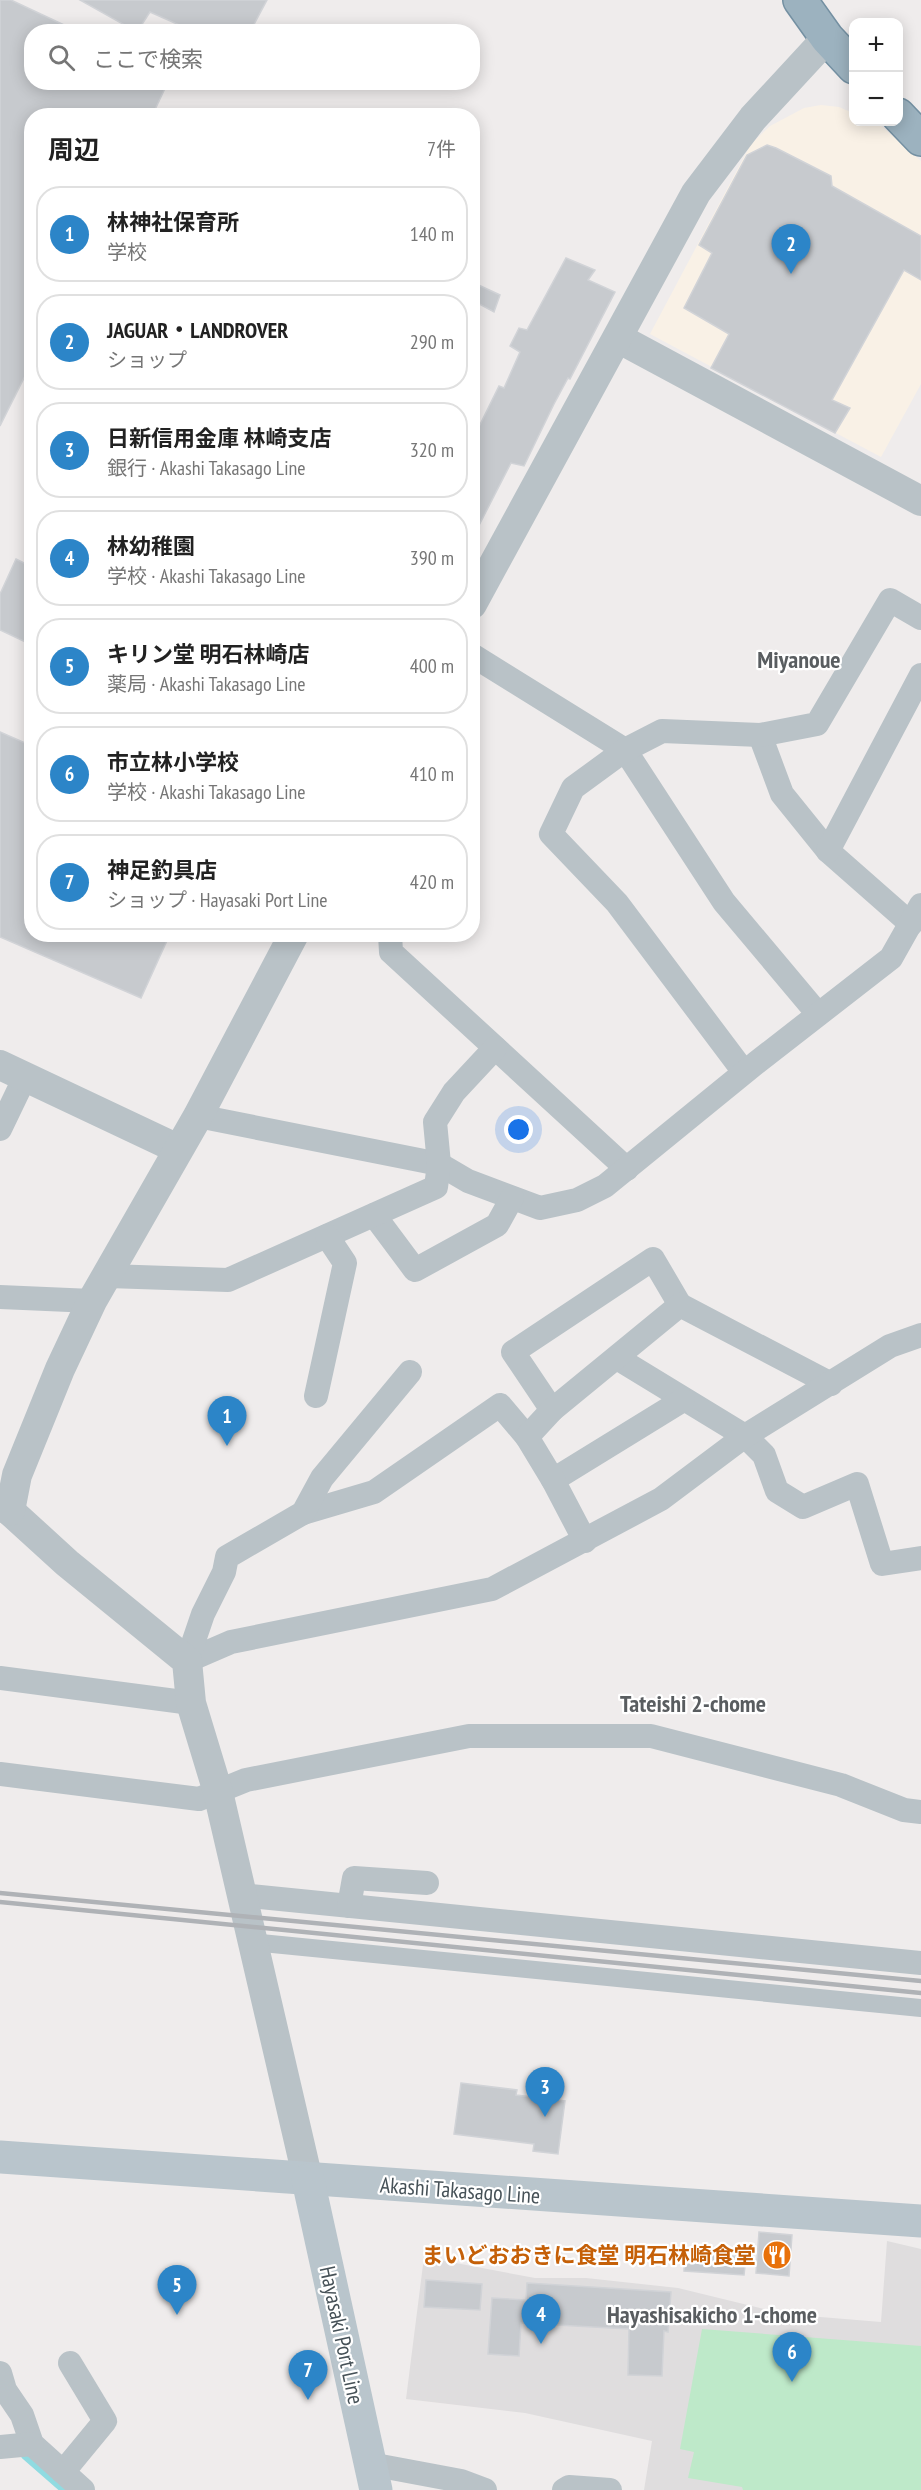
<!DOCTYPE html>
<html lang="ja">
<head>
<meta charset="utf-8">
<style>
	:root { --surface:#fff; --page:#f2f2f2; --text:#222; --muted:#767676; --line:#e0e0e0; --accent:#2c85c8 }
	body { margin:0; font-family:"PT Sans Narrow","Noto Sans JP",sans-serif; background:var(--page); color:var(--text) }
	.controls { position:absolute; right:18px; top:18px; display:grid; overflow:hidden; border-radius:12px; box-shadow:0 3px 15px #0003 }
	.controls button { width:54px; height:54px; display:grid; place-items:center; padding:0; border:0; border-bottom:2px solid var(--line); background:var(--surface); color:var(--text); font:30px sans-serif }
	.you { position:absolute; left:519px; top:1130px; width:21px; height:21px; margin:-15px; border:4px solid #fff; border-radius:50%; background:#1a73e8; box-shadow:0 0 0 9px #1a73e833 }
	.badge { display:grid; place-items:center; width:39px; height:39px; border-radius:50%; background:var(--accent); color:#fff; font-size:20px; font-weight:700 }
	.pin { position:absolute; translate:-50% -50px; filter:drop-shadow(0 2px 3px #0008) }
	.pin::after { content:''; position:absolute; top:32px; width:21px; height:18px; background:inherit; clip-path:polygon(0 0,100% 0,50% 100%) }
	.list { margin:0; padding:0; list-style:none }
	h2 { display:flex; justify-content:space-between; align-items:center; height:78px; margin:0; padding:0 24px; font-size:26px }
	h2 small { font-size:20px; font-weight:400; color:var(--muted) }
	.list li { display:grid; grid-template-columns:39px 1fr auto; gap:18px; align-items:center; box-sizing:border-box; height:96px; margin:0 12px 12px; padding:0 12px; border:2px solid var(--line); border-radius:24px }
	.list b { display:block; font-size:22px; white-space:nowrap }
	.list p { margin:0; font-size:20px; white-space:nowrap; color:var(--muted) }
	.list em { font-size:20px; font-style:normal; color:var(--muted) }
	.icon { flex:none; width:33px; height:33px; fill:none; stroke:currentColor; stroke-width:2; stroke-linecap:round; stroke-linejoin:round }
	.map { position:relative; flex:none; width:921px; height:2490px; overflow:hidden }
	.search { position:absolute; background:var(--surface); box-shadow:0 3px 15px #0003; left:24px; top:24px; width:456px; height:66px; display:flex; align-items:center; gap:15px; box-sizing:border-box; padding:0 21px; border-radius:24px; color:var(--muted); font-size:22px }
	.panel { position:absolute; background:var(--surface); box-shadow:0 3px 15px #0003; left:24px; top:108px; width:456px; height:834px; border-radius:24px }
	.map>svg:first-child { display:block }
</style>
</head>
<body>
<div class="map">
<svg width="921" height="2490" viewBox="0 0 921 2490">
	<rect width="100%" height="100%" fill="#efecec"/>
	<path fill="#f9f1e6" d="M821,105l18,2 14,6 1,9h23l44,39v223l-40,73 -231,-123 101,-190 19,-18 34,-18z"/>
	<path fill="#dfddde" d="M887,2241l34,8v241h-277l8,-49 -127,-28 -119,-14 18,-142 111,21h51l92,10 106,26 97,8z"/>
	<path fill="#bee9c9" d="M702,2329l219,17v144h-178l-1,-3 -54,-9 6,-26 -14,-3z"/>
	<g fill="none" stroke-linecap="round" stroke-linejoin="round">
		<path stroke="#90dbe1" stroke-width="6" d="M22,2449l2,7 39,34"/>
	</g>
	<g fill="#c7cace" stroke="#d1d3d7" stroke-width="1.5">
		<path d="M0,0h11l68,32h-47v50h136l-16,34h-120v246l-32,64z"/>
		<path d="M80,0h187l-17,32h-55l-45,-20 -13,20z"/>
		<path d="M767,145l9,3 55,28 1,10 89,50v44l-17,-10 -72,130 18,8 -15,25 -124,-65 18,-34 -45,-26 28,-55 -13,-8 48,-90z"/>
		<path d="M566,258l29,12 -7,10 27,12 -45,87 -2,-1 -14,26 -30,62 -13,-3 -39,76v-98l27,-55 5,2 16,-36 -10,-6 9,-18 8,2z"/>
		<path d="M472,282l28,13 -6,17 -22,-12z"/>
		<path d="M16,559l16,8v78l-32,-15v-36z"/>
		<path d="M0,732l32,14v188h138l-29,64 -141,-61z"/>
		<path d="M461,2083l56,7 -1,5 49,6 -7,53 -25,-3 1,-7 -80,-10z"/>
		<path d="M759,2232l33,3 -3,41 -33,-3z"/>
		<path d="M685,2250l27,2v3l34,2 -2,18 -60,-4z"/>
		<path d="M426,2280l56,4 -2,26 -56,-3z"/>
		<path d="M527,2283l144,9 -3,40 -4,-1 -2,45 -34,-1 1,-46 -108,-6 -2,33 -31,-2 4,-56 34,2z"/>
	</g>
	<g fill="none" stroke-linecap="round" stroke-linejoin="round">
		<g stroke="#7490a2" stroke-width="36">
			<g id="trunk">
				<path d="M800,0l27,38 27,29"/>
				<path d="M898,115l23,24"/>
			</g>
		</g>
		<path stroke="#b9c2c7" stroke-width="18" d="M251,1942l670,66"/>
		<g stroke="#b9c2c7" stroke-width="24">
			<path d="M472,655l153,95 99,152 94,112"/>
			<path d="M760,735l22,59 46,57 83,73"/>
			<path d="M828,851l93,-176"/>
			<path d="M390,934l1,18 236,217"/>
			<path d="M744,1072l-127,-169 -66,-69 22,-46 52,-38 37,-19 98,4 57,-11 73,-124 31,18"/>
			<path d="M198,1116l241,48 29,17 72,27 37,-8 28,-14 151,-123 135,-105 30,-53"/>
			<path d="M0,1129l25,-52"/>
			<path d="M374,1215l41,55 82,-45 15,-27"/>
			<path d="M108,1276l120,4 208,-93 3,-23 -4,-42 19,-30 41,-44"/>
			<path d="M0,1297l92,4"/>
			<path d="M617,1358l128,78 19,19 13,36 26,16 54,-23 25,80 39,-6"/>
			<path d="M316,1396l29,-133 -18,-27"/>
			<path d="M552,1410l-39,-58 140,-93 27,46"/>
			<path d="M553,1480l130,-80"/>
			<path d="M303,1513l71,-21 126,-87 27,32"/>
			<path d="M585,1541l-32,-61 -26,-43 25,-27 128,-105 151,79"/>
			<path d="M187,1661l44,-19 261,-53 169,-90 84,-63 145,-90 31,-11"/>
			<path d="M187,1661l16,-47 21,-42 3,-15 76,-44 19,-35 88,-106"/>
			<path d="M0,1678l191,25"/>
			<path d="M0,1774l199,25 47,-19 223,-44h182l190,49 63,25 17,2"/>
			<path d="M240,1895l681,68"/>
			<path d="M349,1906l5,-28 73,5"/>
			<path d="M0,2373l5,17 17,25 10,29 51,46"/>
			<path d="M0,2447l32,-3"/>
			<path d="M370,2464l91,17 24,9"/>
			<path d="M63,2472l42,-51 -35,-58"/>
			<path d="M564,2490l5,-3 41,3"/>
		</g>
		<g stroke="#b9c2c7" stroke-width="30">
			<path d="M618,338l303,163"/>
			<path d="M472,604l224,-411 57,-75 74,-80"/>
			<path d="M0,1065l178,84"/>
			<path d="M0,1505l10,6 57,52 120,98 4,42 27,89 90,388"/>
			<path d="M10,1511l7,-36 43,-106 32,-68 106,-185 96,-182"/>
		</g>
		<g stroke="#b9c5cc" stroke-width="33">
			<path d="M0,2157l921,64"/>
			<path d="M308,2180l68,310"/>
		</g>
		<use href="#trunk" stroke="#9cb2bf" stroke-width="33"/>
		<g stroke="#afb2b6" stroke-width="4.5">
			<path d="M0,1893l921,88"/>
			<path d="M0,1902l921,91"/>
		</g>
	</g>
	<defs>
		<g id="restaurant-disc" transform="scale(1.5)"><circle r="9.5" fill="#e8710a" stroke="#fff"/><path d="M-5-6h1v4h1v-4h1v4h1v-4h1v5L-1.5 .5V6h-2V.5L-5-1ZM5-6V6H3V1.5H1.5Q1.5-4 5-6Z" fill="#fff"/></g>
	</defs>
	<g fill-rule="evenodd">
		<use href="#restaurant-disc" x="777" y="2255"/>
	</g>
	<g text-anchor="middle" stroke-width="4.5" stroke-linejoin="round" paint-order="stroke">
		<g font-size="22" fill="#465157" stroke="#fff">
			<text transform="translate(460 2190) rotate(4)" y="8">Akashi Takasago Line</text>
			<text transform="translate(342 2335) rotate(78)" y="8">Hayasaki Port Line</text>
		</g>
		<g font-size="22" font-weight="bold" fill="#c56008" stroke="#fff" text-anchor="end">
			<text x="756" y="2263">まいどおおきに食堂 明石林崎食堂</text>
		</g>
		<g font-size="24" font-weight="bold" fill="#595d60" stroke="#fff">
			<text x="799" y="668">Miyanoue</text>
			<text x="693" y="1712">Tateishi 2-chome</text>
			<text x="712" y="2323">Hayashisakicho 1-chome</text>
		</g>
	</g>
</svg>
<div class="controls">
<button>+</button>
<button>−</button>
</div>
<div class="you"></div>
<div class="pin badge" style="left:227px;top:1446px">1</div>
<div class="pin badge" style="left:791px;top:274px">2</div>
<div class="pin badge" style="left:545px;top:2117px">3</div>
<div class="pin badge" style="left:541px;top:2344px">4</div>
<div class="pin badge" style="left:177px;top:2315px">5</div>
<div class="pin badge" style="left:792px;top:2382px">6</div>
<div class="pin badge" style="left:308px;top:2400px">7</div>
<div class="search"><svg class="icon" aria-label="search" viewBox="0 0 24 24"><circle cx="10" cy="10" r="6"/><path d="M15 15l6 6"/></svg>ここで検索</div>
<section class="panel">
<h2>周辺<small>7件</small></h2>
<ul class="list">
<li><span class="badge">1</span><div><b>林神社保育所</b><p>学校</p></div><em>140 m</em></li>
<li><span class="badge">2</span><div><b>JAGUAR・LANDROVER</b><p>ショップ</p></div><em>290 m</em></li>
<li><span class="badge">3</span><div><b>日新信用金庫 林崎支店</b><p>銀行 · Akashi Takasago Line</p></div><em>320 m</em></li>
<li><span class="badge">4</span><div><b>林幼稚園</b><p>学校 · Akashi Takasago Line</p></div><em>390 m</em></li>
<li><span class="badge">5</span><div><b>キリン堂 明石林崎店</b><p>薬局 · Akashi Takasago Line</p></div><em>400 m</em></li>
<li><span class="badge">6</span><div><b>市立林小学校</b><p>学校 · Akashi Takasago Line</p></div><em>410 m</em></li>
<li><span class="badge">7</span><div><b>神足釣具店</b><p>ショップ · Hayasaki Port Line</p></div><em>420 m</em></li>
</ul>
</section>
</div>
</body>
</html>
